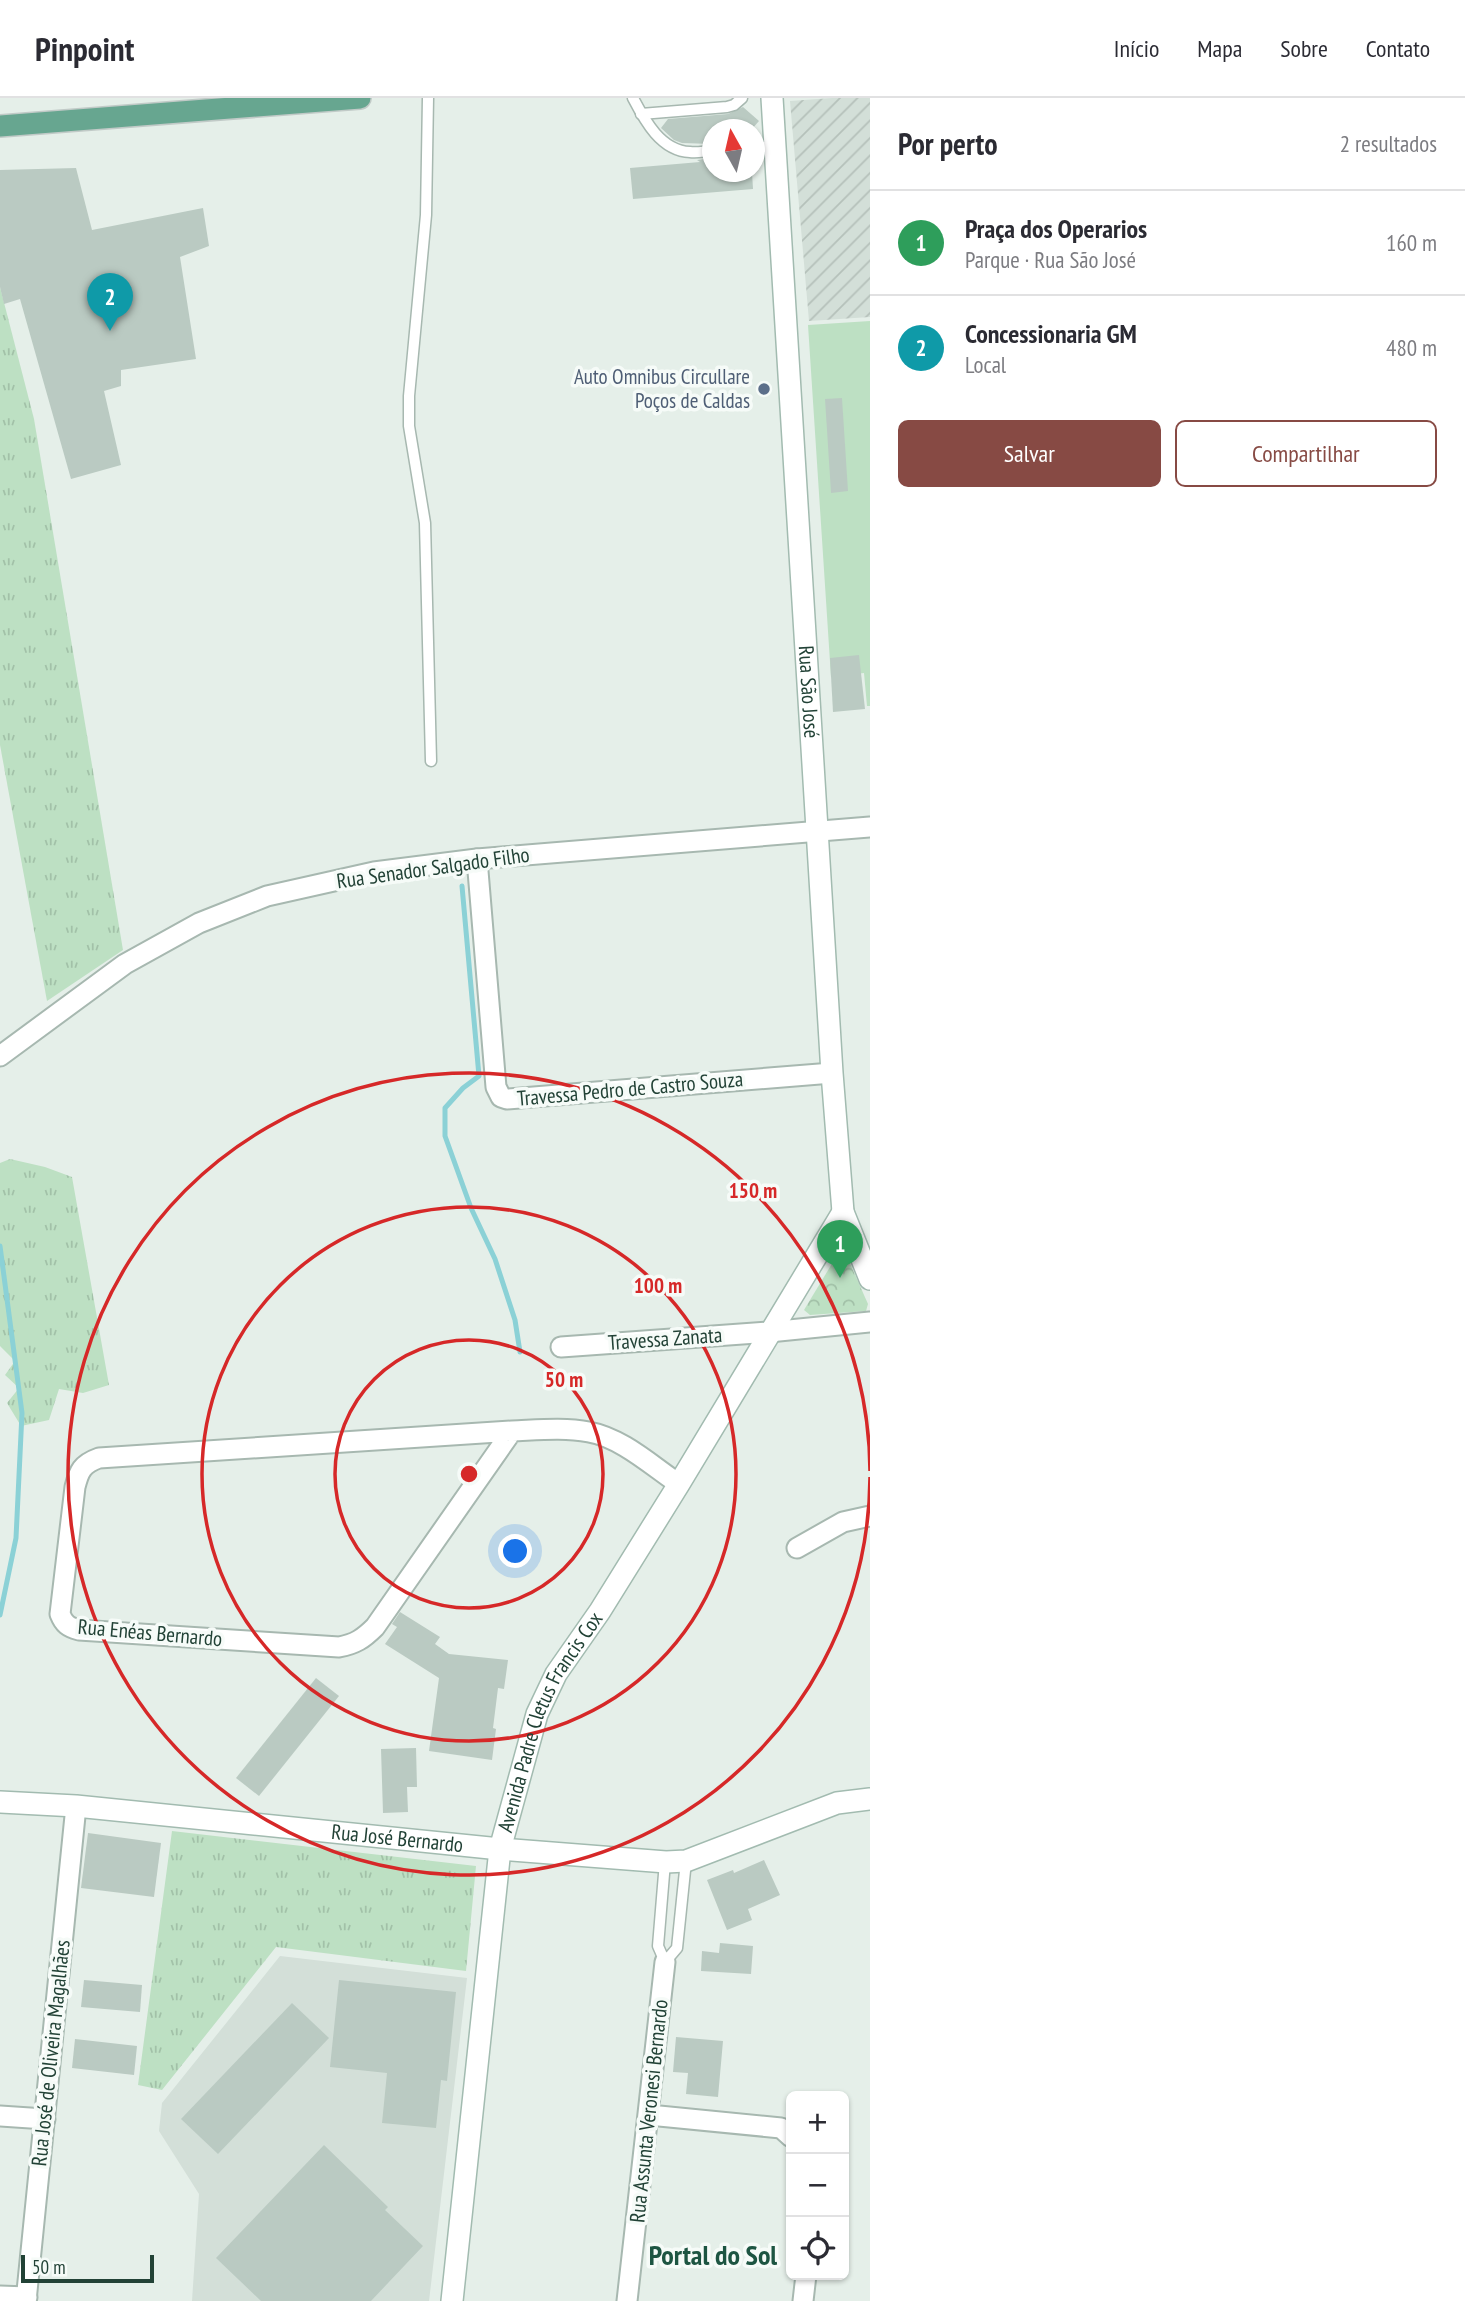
<!DOCTYPE html>
<html lang="pt">
<head>
<meta charset="utf-8">
<style>
	:root { --surface:#fff; --page:#f7f7f7; --text:#2b2b33; --muted:#7c7c81; --line:#e1e1e2; --accent:#874a44 }
	body { margin:0; font-family:"PT Sans Narrow",sans-serif; background:var(--page); color:var(--text) }
	.controls { position:absolute; right:21px; bottom:21px; display:grid; overflow:hidden; border-radius:10px; box-shadow:0 2px 5px #0004 }
	.controls button { width:63px; height:63px; display:grid; place-items:center; padding:0; border:0; border-bottom:2px solid var(--line); background:var(--surface); color:var(--text); font:35px sans-serif }
	.compass { position:absolute; left:702px; top:21px; width:63px; height:63px; border-radius:50%; background:var(--surface); box-shadow:0 2px 5px #0004; rotate:352deg }
	.scale { position:absolute; left:21px; bottom:18px; width:133px; box-sizing:border-box; padding-left:7px; border:4px solid #224236; border-top:0; font-size:19px; line-height:24px; white-space:nowrap; color:#224236; -webkit-text-stroke:5px #f6fbf8; paint-order:stroke }
	.you { position:absolute; left:516px; top:1454px; width:24px; height:24px; margin:-18px; border:5px solid #fff; border-radius:50%; background:#1a73e8; box-shadow:0 0 0 10px #1a73e833 }
	.badge { display:grid; place-items:center; width:46px; height:46px; border-radius:50%; background:var(--accent); color:#fff; font-size:23px; font-weight:700 }
	.pin { position:absolute; translate:-50% -58px; filter:drop-shadow(0 2px 4px #0008) }
	.pin::after { content:''; position:absolute; top:37px; width:24px; height:21px; background:inherit; clip-path:polygon(0 0,100% 0,50% 100%) }
	.list { margin:0; padding:0; list-style:none }
	h2 { display:flex; justify-content:space-between; align-items:center; height:91px; margin:0; padding:0 28px; font-size:30px }
	h2 small { font-size:23px; font-weight:400; color:var(--muted) }
	.list li { display:grid; grid-template-columns:46px 1fr auto; gap:21px; align-items:center; box-sizing:border-box; height:105px; padding:0 28px; border-top:2px solid var(--line) }
	.list b { display:block; font-size:26px; white-space:nowrap }
	.list p { margin:0; font-size:23px; white-space:nowrap; color:var(--muted) }
	.list em { font-size:23px; font-style:normal; color:var(--muted) }
	.actions { display:flex; gap:14px; padding:21px 28px }
	.actions a { flex:1; padding:16px 0; border:2px solid var(--accent); border-radius:10px; text-align:center; font-size:24px; color:var(--accent) }
	.actions .main { background:var(--accent); color:#fff }
	.icon { flex:none; width:38px; height:38px; fill:none; stroke:currentColor; stroke-width:2; stroke-linecap:round; stroke-linejoin:round }
	.map { position:relative; flex:none; width:870px; height:2203px; overflow:hidden }
	header { display:flex; align-items:center; gap:42px; box-sizing:border-box; height:98px; padding:0 35px; background:var(--surface); border-bottom:2px solid var(--line) }
	header strong { font-size:33px }
	nav { display:flex; gap:38px; margin-inline-start:auto; font-size:24px }
	main { display:flex }
	aside { flex:1; background:var(--surface) }
	.map>svg:first-child { display:block }
</style>
</head>
<body>
<header>
<strong>Pinpoint</strong>
<nav><a>Início</a><a>Mapa</a><a>Sobre</a><a>Contato</a></nav>
</header>
<main>
<div class="map">
<svg width="870" height="2203" viewBox="0 0 870 2203">
	<defs>
		<pattern id="industrial-furrows" width="10" height="10" patternUnits="userSpaceOnUse" patternTransform="scale(1.75)"><rect width="10" height="10" fill="#d3dfd8"/><path d="M-1 1l2-2M0 10L10 0M9 11l2-2" fill="none" stroke="#b5c1ba"/></pattern>
		<pattern id="grass-tufts" width="24" height="20" patternUnits="userSpaceOnUse" patternTransform="scale(1.75)"><rect width="24" height="20" fill="#bde0c3"/><path d="M3 7l-1-3M5 7V3M7 7l1-3M15 17l-1-3M17 17v-4M19 17l1-3" fill="none" stroke="#a2c1a8"/></pattern>
		<pattern id="park-crowns" width="20" height="18" patternUnits="userSpaceOnUse" patternTransform="scale(1.75)"><rect width="20" height="18" fill="#bde0c3"/><path d="M2 6a3 3 0 1 1 6 0M12 15a3 3 0 1 1 6 0" fill="none" stroke="#a2c1a8"/></pattern>
	</defs>
	<rect width="100%" height="100%" fill="#e5efe9"/>
	<path fill="#d3dfd8" d="M280,1858l187,22 -38,323h-237l7,-107 -40,-63 3,-28z"/>
	<path fill="url(#industrial-furrows)" d="M832,0h38v219l-61,4 -19,-220z"/>
	<g fill="url(#grass-tufts)">
		<path d="M0,189l34,132 89,531 -76,51 -47,-256z"/>
		<path d="M10,1061l35,8 27,10 37,208 -26,8 -24,-4 -10,31 -28,6 -14,-23 12,-15 -14,-13 10,-14 -15,-15v-183z"/>
		<path d="M172,1733l304,35 -10,105 -190,-24 -114,143 -24,-5z"/>
	</g>
	<path fill="url(#park-crowns)" d="M839,1154h6l23,52 -2,7 -56,4 -6,-5z"/>
	<path fill="#bde0c3" d="M870,223v385h-3l-3,-33 -33,4 -23,-352z"/>
	<g fill="none" stroke-linecap="round" stroke-linejoin="round">
		<g stroke="#8bd1d6" stroke-width="5">
			<path d="M462,788l17,190 -16,12 -18,20v28l26,72 24,51 20,61 5,32"/>
			<path d="M0,1148l22,167 -6,125 -16,77"/>
		</g>
	</g>
	<g fill="#bacac2">
		<path d="M743,9l16,14 -8,9h-39v14l-30,-1 -8,-3 -13,-12 7,-9 60,-5z"/>
		<path d="M712,60v14h40l1,17 -120,10 -3,-31 70,-6 -3,-2z"/>
		<path d="M76,70l16,62 111,-22 6,38 -29,11 16,102 -75,11v16l-17,5 17,74 -50,14 -51,-180 -16,5 -4,-17v-117z"/>
		<path d="M842,300l6,93 -17,2 -6,-94z"/>
		<path d="M859,557l6,54 -32,3 -3,-54z"/>
		<path d="M400,1514l40,25 -5,7 14,10 59,6 -4,29 -6,-1 -5,40 3,1 -4,31 -63,-9 10,-73 -54,-34 12,-17 -5,-3z"/>
		<path d="M316,1580l23,18 -80,100 -23,-18z"/>
		<path d="M416,1650l1,39h-10l1,25 -25,1 -2,-64z"/>
		<path d="M88,1735l73,10 -7,54 -73,-9z"/>
		<path d="M764,1762l16,35 -32,14 4,11 -25,10 -20,-50 26,-10 1,3z"/>
		<path d="M720,1845l33,3 -2,28 -50,-3 1,-20 17,2z"/>
		<path d="M84,1882l58,5 -2,27 -59,-5z"/>
		<path d="M339,1882l117,12 -9,89 -6,-1 -5,48 -54,-5 5,-50 -57,-6z"/>
		<path d="M292,1905l37,35 -111,116 -37,-35z"/>
		<path d="M676,1939l47,4 -5,56 -32,-3 2,-21 -15,-1z"/>
		<path d="M75,1941l62,7 -3,29 -62,-7z"/>
		<path d="M324,2047l64,62 -3,3 38,36 -52,55h-110l-45,-43z"/>
	</g>
	<g fill="none" stroke-linecap="round" stroke-linejoin="round">
		<g stroke="#a7b8b0" stroke-width="13">
			<g id="lane">
				<path d="M428,0l-2,117 -17,181v30l16,97 6,238"/>
				<path d="M633,0c12,23 28,53 57,54 8,1 15,-1 22,-1"/>
				<path d="M641,16l86,-7 7,-2 8,-7"/>
				<path d="M754,50l21,-2"/>
				<path d="M665,1764l-7,84 7,16 12,-14 9,-87"/>
			</g>
		</g>
		<g stroke="#a7b8b0" stroke-width="23">
			<g id="street">
				<path d="M477,761l19,228 5,10 6,2 325,-26"/>
				<path d="M0,958l125,-92 74,-41 68,-27 107,-24 103,-13 393,-32"/>
				<path d="M561,1249l208,-15 101,-10"/>
				<path d="M512,1333l-137,196c-12,12 -20,17 -36,20l-260,-17c-11,-3 -15,-6 -19,-16l15,-127c4,-16 7,-23 24,-29l413,-27c25,-1 52,-4 77,1 33,6 63,34 90,52"/>
				<path d="M797,1450l46,-26 27,-6"/>
				<path d="M649,2017l132,13 10,9"/>
				<path d="M0,2018l45,3"/>
				<path d="M0,2198l27,1"/>
				<path d="M26,2203l50,-495"/>
				<path d="M627,2203l38,-339"/>
				<path d="M803,2203l3,-26"/>
			</g>
		</g>
		<g stroke="#a2bbb0" stroke-width="24">
			<g id="secondary">
				<path id="s1" d="M772,0l60,975 11,139 27,67"/>
				<path id="s2" d="M0,1704l76,4 424,43 166,13 20,-1 151,-58 33,-4"/>
				<path id="s3" d="M452,2203l48,-452 37,-135 19,-40 44,-63 79,-127 164,-272"/>
			</g>
		</g>
		<g stroke="#c1cac7" stroke-width="24">
			<path id="primary" d="M0,28l360,-28"/>
		</g>
		<use href="#lane" stroke="#fff" stroke-width="10"/>
		<use href="#street" stroke="#fff" stroke-width="19"/>
		<use href="#secondary" stroke="#fff" stroke-width="21"/>
		<use href="#primary" stroke="#67a690" stroke-width="21"/>
	</g>
	<g fill="none" stroke="#d62828" stroke-width="3.5">
		<circle cx="469" cy="1376" r="134"/>
		<circle cx="469" cy="1376" r="267"/>
		<path d="M870 1379A401 401 0 1 1 870 1373"/>
	</g>
	<circle fill="#5c6f8a" stroke="#f6fbf8" stroke-width="2.5" cx="764" cy="291" r="7"/>
	<g text-anchor="middle" stroke-width="7" stroke-linejoin="round" paint-order="stroke">
		<g font-size="21" fill="#4e5e75" stroke="#f6fbf8" text-anchor="end">
			<text x="750" y="286">Auto Omnibus Circullare<tspan x="750" dy="24">Poços de Caldas</tspan></text>
		</g>
		<g font-size="21" fill="#224236" stroke="#f6fbf8">
			<text dy="7" stroke="none"><textPath href="#s1" startOffset="595">Rua São José</textPath></text>
			<text transform="translate(433 770) rotate(-8)" y="7">Rua Senador Salgado Filho</text>
			<text transform="translate(630 991) rotate(-5)" y="7">Travessa Pedro de Castro Souza</text>
			<text transform="translate(665 1241) rotate(-4)" y="7">Travessa Zanata</text>
			<text transform="translate(150 1535) rotate(5)" y="7">Rua Enéas Bernardo</text>
			<text dy="7" stroke="none"><textPath href="#s3" startOffset="592">Avenida Padre Cletus Francis Cox</textPath></text>
			<text dy="7" stroke="none"><textPath href="#s2" startOffset="399">Rua José Bernardo</textPath></text>
			<text transform="translate(51 1955) rotate(-84)" y="7">Rua José de Oliveira Magalhães</text>
			<text transform="translate(649 2013) rotate(-84)" y="7">Rua Assunta Veronesi Bernardo</text>
		</g>
		<g font-size="28" font-weight="bold" fill="#1d5542" stroke="#f6fbf8">
			<text x="713" y="2167">Portal do Sol</text>
		</g>
	</g>
	<circle cx="469" cy="1376" r="10" fill="#d62828" stroke="#f6fbf8" stroke-width="3.5"/>
	<g font-size="21" text-anchor="middle" font-weight="bold" fill="#d62828" stroke="#f6fbf8" stroke-width="7" stroke-linejoin="round" paint-order="stroke">
		<text x="753" y="1100">150 m</text>
		<text x="658" y="1195">100 m</text>
		<text x="564" y="1289">50 m</text>
	</g>
</svg>
<div class="controls">
<button>+</button>
<button>−</button>
<button><svg class="icon" aria-label="locate" viewBox="0 0 24 24"><circle cx="12" cy="12" r="6"/><path d="M12 2v4M12 18v4M2 12h4M18 12h4"/></svg></button>
</div>
<svg class="compass" viewBox="-18 -18 36 36"><path d="M0-13l5 13h-10z" fill="#e53935"/><path d="M0 13l5-13h-10z" fill="#7c7c81"/></svg>
<div class="scale">50 m</div>
<div class="you"></div>
<div class="pin badge" style="left:840px;top:1180px;background:#2e9e5b">1</div>
<div class="pin badge" style="left:110px;top:233px;background:#0f9aa8">2</div>
</div>
<aside>
<h2>Por perto<small>2 resultados</small></h2>
<ul class="list">
<li><span class="badge" style="background:#2e9e5b">1</span><div><b>Praça dos Operarios</b><p>Parque · Rua São José</p></div><em>160 m</em></li>
<li><span class="badge" style="background:#0f9aa8">2</span><div><b>Concessionaria GM</b><p>Local</p></div><em>480 m</em></li>
</ul>
<div class="actions"><a class="main">Salvar</a><a>Compartilhar</a></div>
</aside>
</main>
</body>
</html>
